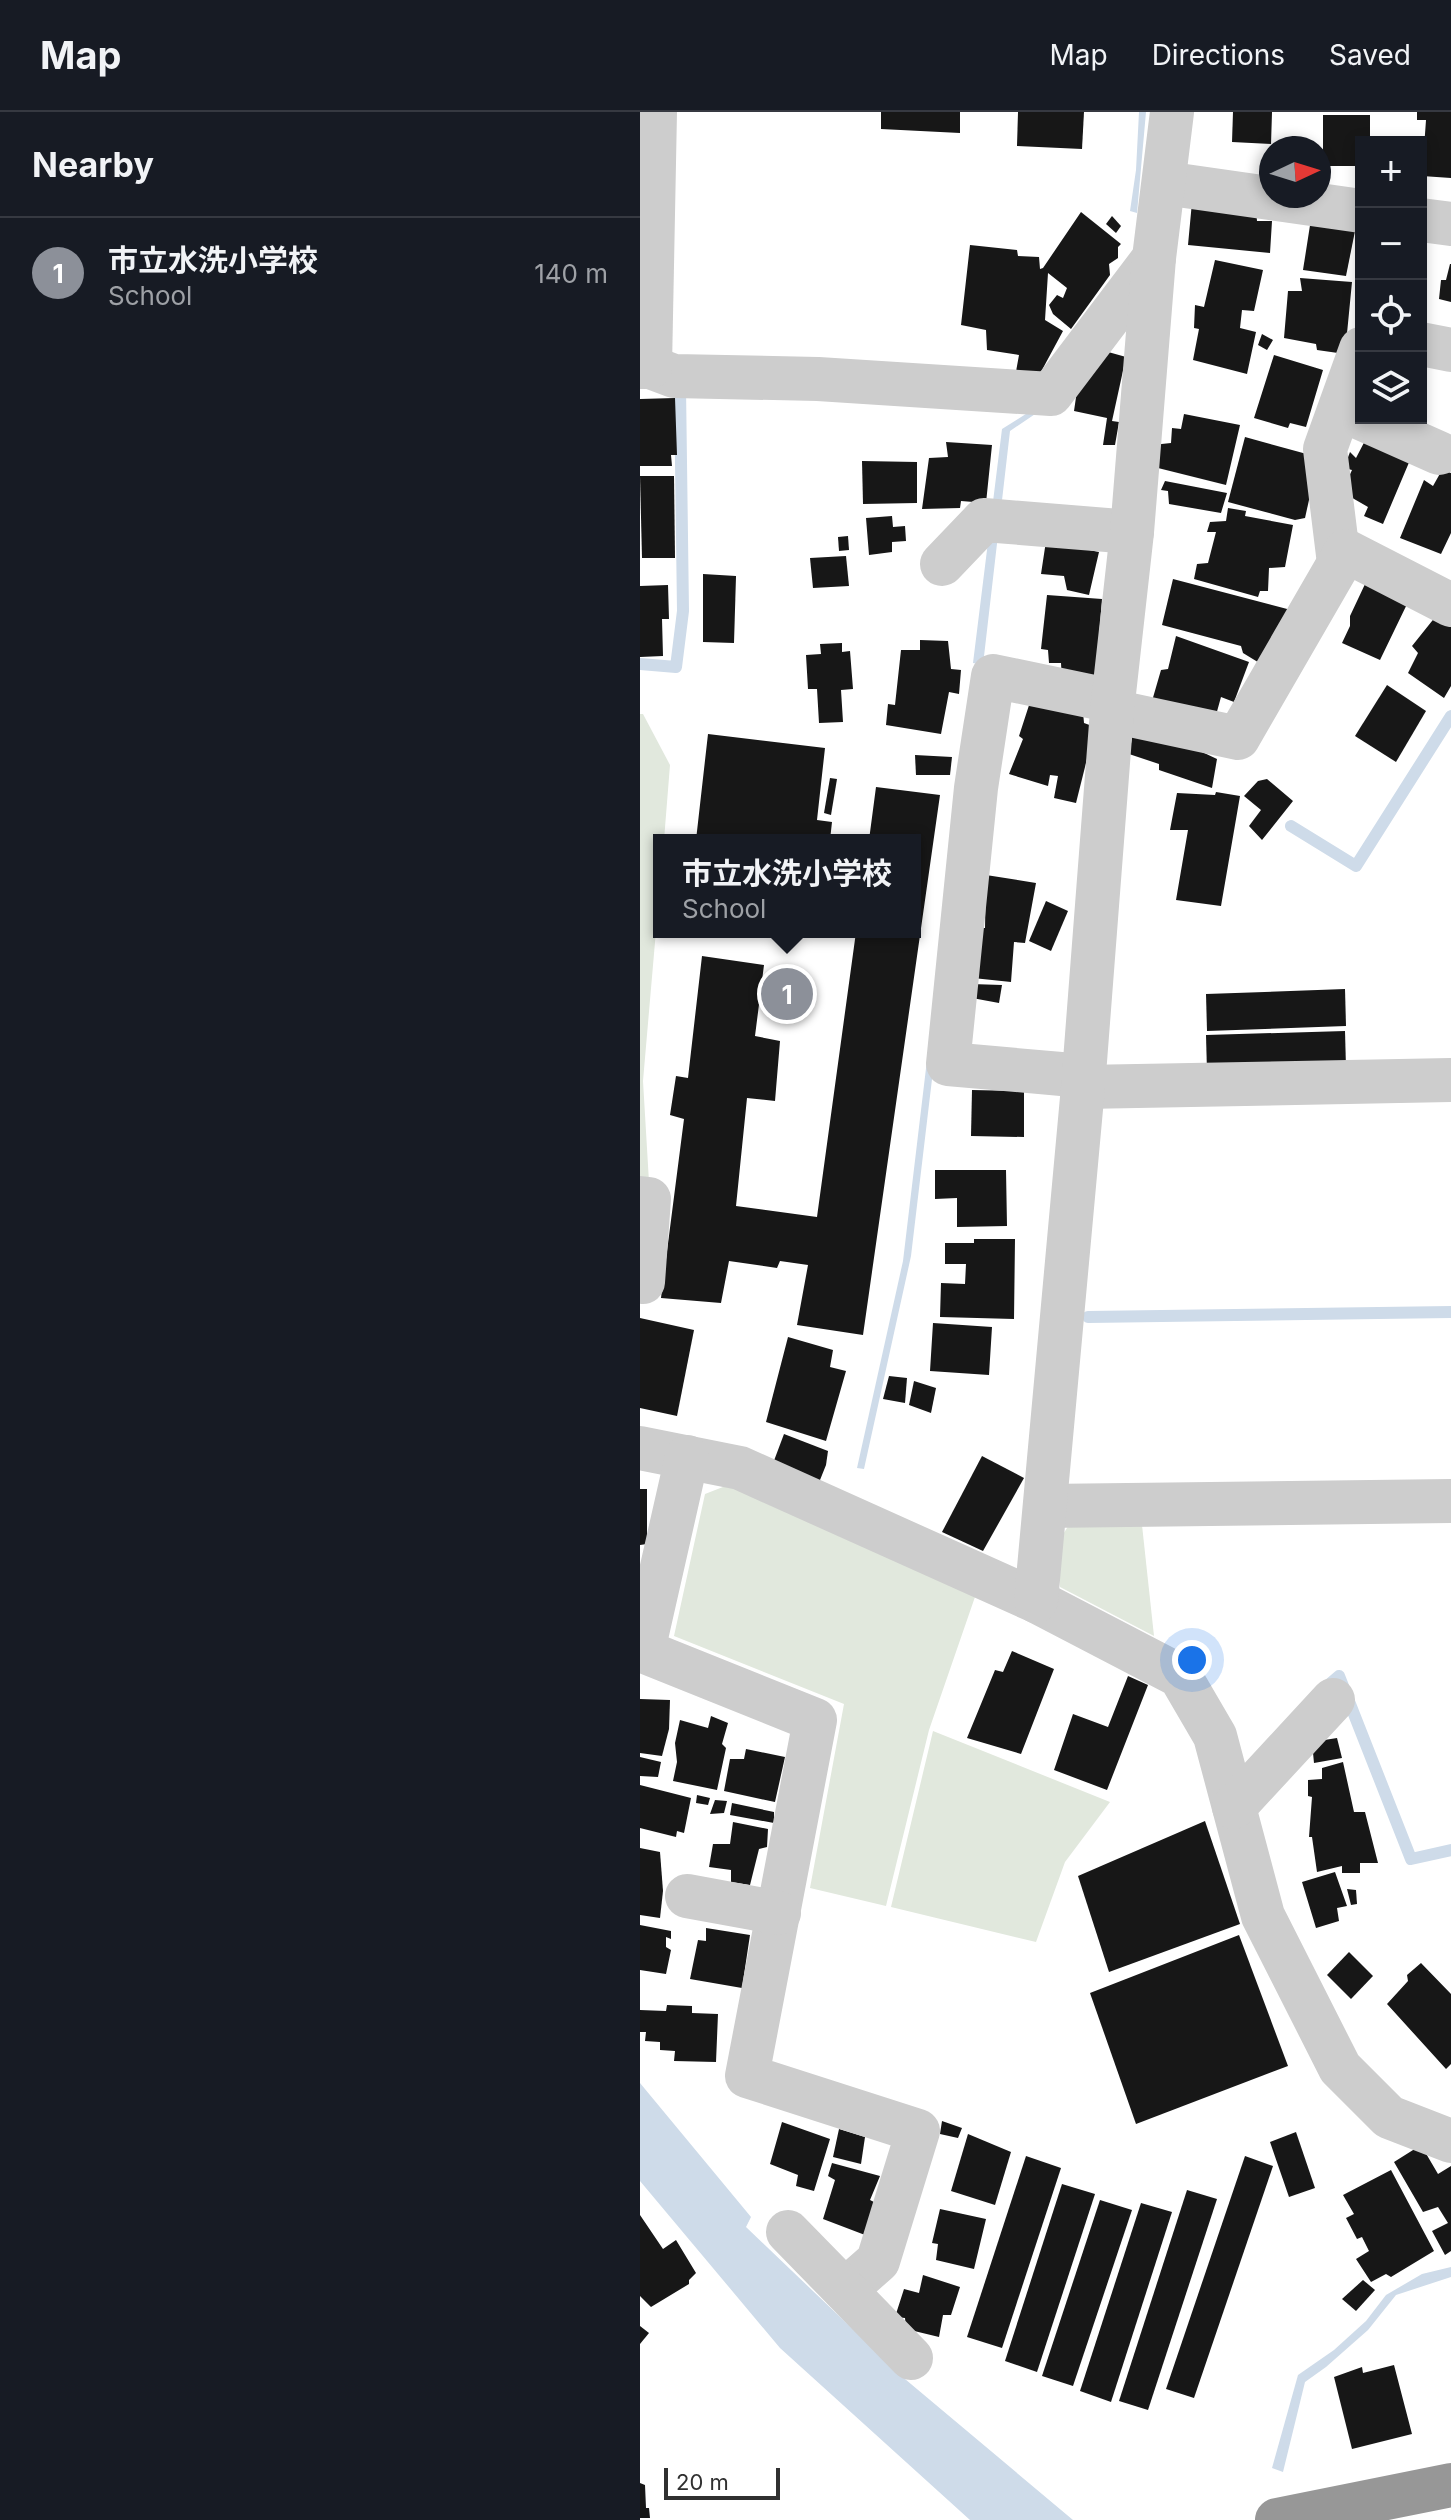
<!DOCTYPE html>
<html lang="en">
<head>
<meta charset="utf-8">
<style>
	:root { --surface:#171b24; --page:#20242c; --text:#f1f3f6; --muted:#9ea1a6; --line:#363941; --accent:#8c9099 }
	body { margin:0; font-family:Inter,"Noto Sans JP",sans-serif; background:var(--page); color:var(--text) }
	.controls { position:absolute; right:24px; top:24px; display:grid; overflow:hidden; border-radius:0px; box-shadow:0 4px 12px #0003 }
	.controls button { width:72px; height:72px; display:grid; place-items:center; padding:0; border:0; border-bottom:2px solid var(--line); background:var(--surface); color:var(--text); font:40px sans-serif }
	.compass { position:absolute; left:619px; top:24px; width:72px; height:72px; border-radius:50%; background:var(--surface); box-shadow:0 4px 12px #0003; rotate:86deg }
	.scale { position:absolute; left:24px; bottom:20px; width:116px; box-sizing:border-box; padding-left:8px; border:4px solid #303030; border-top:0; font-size:22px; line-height:28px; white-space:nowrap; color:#303030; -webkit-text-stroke:6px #fff; paint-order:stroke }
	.you { position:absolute; left:552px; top:1548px; width:28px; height:28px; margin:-20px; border:6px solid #fff; border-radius:50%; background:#1a73e8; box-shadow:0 0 0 12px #1a73e833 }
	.badge { display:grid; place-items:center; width:52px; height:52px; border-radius:50%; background:var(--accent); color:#fff; font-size:26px; font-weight:700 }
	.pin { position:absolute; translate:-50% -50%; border:4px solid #fff; box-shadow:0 2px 8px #0006 }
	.popup { position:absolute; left:13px; top:722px; width:268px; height:104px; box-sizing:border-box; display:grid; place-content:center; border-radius:0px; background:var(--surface); filter:drop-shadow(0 2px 6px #0005); font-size:26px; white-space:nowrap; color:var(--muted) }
	.popup b { font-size:30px; color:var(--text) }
	.popup::after { content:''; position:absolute; left:50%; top:100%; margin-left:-16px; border:16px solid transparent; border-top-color:var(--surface) }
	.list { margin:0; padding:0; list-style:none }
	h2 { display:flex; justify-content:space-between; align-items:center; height:104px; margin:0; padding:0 32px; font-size:34px }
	h2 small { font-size:26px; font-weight:400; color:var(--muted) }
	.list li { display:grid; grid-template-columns:52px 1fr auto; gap:24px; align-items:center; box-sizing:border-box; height:112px; padding:0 32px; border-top:2px solid var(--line) }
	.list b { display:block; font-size:30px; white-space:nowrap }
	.list p { margin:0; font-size:26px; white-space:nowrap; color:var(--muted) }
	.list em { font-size:26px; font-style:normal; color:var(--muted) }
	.icon { flex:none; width:44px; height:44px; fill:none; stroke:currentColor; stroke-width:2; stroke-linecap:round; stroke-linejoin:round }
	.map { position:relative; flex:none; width:811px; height:2408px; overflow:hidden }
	header { display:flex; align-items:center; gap:48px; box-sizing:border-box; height:112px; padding:0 40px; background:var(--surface); border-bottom:2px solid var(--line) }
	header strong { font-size:38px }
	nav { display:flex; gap:44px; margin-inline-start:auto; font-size:28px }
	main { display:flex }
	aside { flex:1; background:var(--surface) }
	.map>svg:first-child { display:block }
</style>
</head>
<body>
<header>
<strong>Map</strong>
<nav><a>Map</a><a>Directions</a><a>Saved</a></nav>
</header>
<main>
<aside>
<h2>Nearby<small></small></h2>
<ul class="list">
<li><span class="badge">1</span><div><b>市立水洗小学校</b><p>School</p></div><em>140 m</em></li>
</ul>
</aside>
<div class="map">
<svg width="811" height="2408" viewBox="0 0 811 2408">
	<rect width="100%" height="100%" fill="#fff"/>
	<g fill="#e1e8dd">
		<path d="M0,602h3l27,51 -6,75h-5v56l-16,185 6,101 -9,-1z"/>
		<path d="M88,1373l248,109 -47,136 -43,176 -76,-18 34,-184 -170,-68 31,-142z"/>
		<path d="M429,1413h73l12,111 -94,-49 -4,-42z"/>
		<path d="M293,1619l177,71 -45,60 -29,80 -145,-35z"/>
	</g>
	<g fill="#cedbe9">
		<path d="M499,0h7l-9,101 -7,-2 6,-41z"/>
		<path d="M400,293l4,3 -34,23 -27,234 -10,-2 29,-234z"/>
		<path d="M324,638v60l-53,446 -47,213 -7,-1 46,-207z"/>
		<path d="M0,1971l111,134 -5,10 159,152 168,141h-103l-190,-172 -140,-167z"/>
		<path d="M811,2155v10l-55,18 -28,35 -42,37 -21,15 -22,90 -11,-4 26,-93 36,-25 32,-29 20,-26 36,-21z"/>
	</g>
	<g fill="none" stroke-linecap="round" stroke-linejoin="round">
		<g stroke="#cedbe9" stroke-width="12">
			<path d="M0,552l36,3 7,-56 -3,-224"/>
			<path d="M651,714l65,40 95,-150"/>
			<path d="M448,1205l363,-5"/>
			<path d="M685,1576l14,-12 72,183 40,-9"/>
		</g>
	</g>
	<g fill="#171717">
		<path d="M241,0h79v21l-79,-4z"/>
		<path d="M378,0h66l-2,37 -65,-3z"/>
		<path d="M593,0h39l-1,32 -39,-2z"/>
		<path d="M777,0h34v66l-29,-2 4,-56h-9z"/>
		<path d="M683,3h47v27h-9v24h-38z"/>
		<path d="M552,90l64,7 1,12h15l-2,32 -82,-8z"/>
		<path d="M441,100l40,32 -3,3v11l-9,6 1,11 -39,54 -18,-15 -4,-9 8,-10 6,3 4,-10 -19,-15 -3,47 18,11 -28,52 -20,-6 4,-22 -32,-5 -1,-20 -25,-5 9,-80 47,5 1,6 21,1 1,12 3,-1z"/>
		<path d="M472,104l9,10 -5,7 -10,-9z"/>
		<path d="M671,107l45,7 -10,50 -43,-6z"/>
		<path d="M575,148l48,10 -9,41 -12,-1 -2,18 16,4 -9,42 -54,-14 6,-31 -5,-1 1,-23 9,2z"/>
		<path d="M810,152h1v38l-12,-3 2,-19h5z"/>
		<path d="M660,166l52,4 -7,72 -28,-4 -1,-6 -32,-6 4,-47h14z"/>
		<path d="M622,222l11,6 -6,10 -9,-5z"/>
		<path d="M454,236l32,9 -14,64 7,1 -4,23h-12l4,-27 -33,-7 6,-41z"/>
		<path d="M634,243l49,15 -17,57 -16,-4 -2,5 -34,-10z"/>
		<path d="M35,286l2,57h-6l1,11h-32v-67z"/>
		<path d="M544,302l56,11 -14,60 -72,-18 -2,-22 19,-2 1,-15 9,1z"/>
		<path d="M729,321l44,20 -30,71 -19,-8 4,-9 -26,-15 10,-22 -8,-2 6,-16 6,6z"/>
		<path d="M605,325l69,19 -1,26 -8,36 -10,2 -67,-18z"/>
		<path d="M306,330l46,3 -6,58 -25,-2 -1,7 -38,1 7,-51 19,-1z"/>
		<path d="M222,349l55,1v41l-54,1z"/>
		<path d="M802,358l9,3v60l-10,21 -41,-16 24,-58 9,6z"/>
		<path d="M0,364h34l1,82h-33z"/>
		<path d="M525,369l62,12 -6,20 -52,-9 -1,-13 -7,-1z"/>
		<path d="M588,396l18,3 -1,5 48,9 -8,42 -16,1 -1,23h-8l-2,6 -64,-18 3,-15 11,-1 8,-31h-9l3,-10 16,-1z"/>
		<path d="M252,404l1,11 12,-1 1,15 -14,1v10l-23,3 -3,-37z"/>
		<path d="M208,424l1,14 -10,1 -1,-14z"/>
		<path d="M406,429l53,11 -10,43 -22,-5 -3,-14 -23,-2z"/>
		<path d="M206,444l3,30 -36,2 -3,-30z"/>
		<path d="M63,462l33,2 -2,67 -31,-1z"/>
		<path d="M533,467l118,31 -30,54 -18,-11 -2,-7 -79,-21z"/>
		<path d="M726,470l43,18 -29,60 -38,-17 8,-17v-10z"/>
		<path d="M28,473l1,34h-7l1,37 -23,1v-71z"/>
		<path d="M407,483l55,4 -7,88 -33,-4 -1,-20h-12l-1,-13 -7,-1z"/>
		<path d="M796,504l15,8v62l-7,12 -36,-25 10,-20 -6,-7z"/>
		<path d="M536,524l73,26 -15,40 -13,-5 -8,29 -61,-25 9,-31 7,-1z"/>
		<path d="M280,528l28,1 3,28 10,1 -2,24 -10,-2 -8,42 -55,-9 2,-21 7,1 6,-55h19z"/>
		<path d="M202,531v9l8,-1 3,38 -12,1 2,32 -24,1 -2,-34h-9l-2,-34 15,-1 -1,-10z"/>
		<path d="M747,573l39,26 -30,51 -41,-26z"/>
		<path d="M392,584l51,16 1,11 11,4 -19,76 -22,-5 4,-22 -8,-1 -2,11 -39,-12 14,-35 -4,-3z"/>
		<path d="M494,616l34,8 49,23 -5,29 -53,-18v-6l-30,-10z"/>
		<path d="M68,622l117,14 -8,72 15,2 -2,18h-134z"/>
		<path d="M275,643l37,2 -2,18h-34z"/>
		<path d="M190,666l7,1 -6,36 -7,-2z"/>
		<path d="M627,667l26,22 -31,39 -13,-14 12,-16 -17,-14 14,-15z"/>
		<path d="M236,675l64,8 -77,540 -66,-10 11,-60 -28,-4 -3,7 -48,-7 -8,42 -60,-5 23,-179 -14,-4 6,-39 12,2 14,-122 62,9 -9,71 25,5 -5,60 -28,-3 -11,108 81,11 39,-285h59v-92h-46z"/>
		<path d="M576,680l24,4 -19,110 -45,-6 12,-70h-18l7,-37 38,2z"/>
		<path d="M346,763l50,8 -11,60 -11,-1 -3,40 -38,-4 -1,-50h13z"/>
		<path d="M406,789l22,10 -17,40 -22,-10z"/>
		<path d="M331,872l31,1 -3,18 -27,-5z"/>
		<path d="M705,877l1,37 -139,5 -1,-37z"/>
		<path d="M705,919l1,37 -139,4 -1,-37z"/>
		<path d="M332,978l52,1v46l-53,-1z"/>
		<path d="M295,1058h71l1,56 -50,1v-29l-22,1z"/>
		<path d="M334,1127h41l-1,80 -74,-2 1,-34 24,1 1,-20h-21v-21h29z"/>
		<path d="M0,1206l54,12 -17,86 -37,-8z"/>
		<path d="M293,1211l59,4 -3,48 -59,-4z"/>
		<path d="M148,1225l45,13 -3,17 16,4 -20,70 -60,-19z"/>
		<path d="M249,1264l18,2 -2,25 -22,-4z"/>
		<path d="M274,1269l22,7 -5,25 -22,-8z"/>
		<path d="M144,1322l44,17 -2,14 -8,20 -46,-19z"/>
		<path d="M342,1344l42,22 -41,73 -41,-19z"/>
		<path d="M0,1377h7v55l-7,1z"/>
		<path d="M372,1539l42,18 -33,85 -54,-16 28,-68 8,2z"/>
		<path d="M488,1564l20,9 -41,105 -53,-20 19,-56 35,13z"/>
		<path d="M0,1587l30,1 -1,29 -7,27 -22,-3z"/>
		<path d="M71,1604l17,7 -6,21 4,4 -9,42 -44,-9 4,-19 -2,-19 5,-23 28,8z"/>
		<path d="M697,1626l5,20 -28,5 -2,-21z"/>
		<path d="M106,1637l39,8 -10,45 -51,-11 6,-32h14z"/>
		<path d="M0,1645l21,5 -3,15 -18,-1z"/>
		<path d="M703,1650l11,50h11l13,51h-18v10h-18v-7l-25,6 -5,-35h-3l3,-40 -4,-1v-16l14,-1v-11z"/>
		<path d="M0,1673l51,13 -7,35 -7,-2 -1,6 -36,-9z"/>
		<path d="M57,1683l13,3 -2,7 -12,-2z"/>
		<path d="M75,1688l12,1 -3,12 -14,1z"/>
		<path d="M92,1691l42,9v11l-44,-8z"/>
		<path d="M565,1709l35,103 -131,48 -31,-96z"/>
		<path d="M93,1710l35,7 -1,18 -8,2 -9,36 -19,-3v-12l-22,-3 4,-23h17z"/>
		<path d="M0,1736l20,4 3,39 -3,27 -20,-3z"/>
		<path d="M695,1760l12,34 -10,2 2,13 -23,7 -14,-46z"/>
		<path d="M707,1777l9,1 1,14 -6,1z"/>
		<path d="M0,1813l31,6v8l-5,-2v10l5,3 -5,24 -26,-4z"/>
		<path d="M66,1816l44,7 -8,53 -52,-9 8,-39 8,1z"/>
		<path d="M599,1823l49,131 -152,58 -46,-131z"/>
		<path d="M709,1840l24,24 -22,23 -24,-24z"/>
		<path d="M781,1851l30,31v70l-5,5 -59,-65 21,-23 -1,-6z"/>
		<path d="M27,1893l25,1v7l26,1 -2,48 -42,-1 1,-10 -15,-1v-8l-15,-1 1,-9h-6v-22l26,1z"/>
		<path d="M302,2009l20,7 -4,10 -18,-4z"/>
		<path d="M142,2010l48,17 -16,52 -18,-5 2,-11 -28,-11z"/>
		<path d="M199,2017l26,8 -4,27 -28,-7z"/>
		<path d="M656,2020l19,56 -26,9 -19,-55z"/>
		<path d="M328,2022l43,18 -16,53 -44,-14z"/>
		<path d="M781,2033l17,29 13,-8v85l-6,4 -13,-24 16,-8 -10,-16 -15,5 -29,-50z"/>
		<path d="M386,2044l35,12 -59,180 -35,-11z"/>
		<path d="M605,2044l28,10 -79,232 -28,-9z"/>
		<path d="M192,2051l48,13 -10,24 6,3 -11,32 -42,-16 12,-39 -7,-4z"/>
		<path d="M751,2058l43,81 -43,26 -5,-3 -15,8 -15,-23 13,-8 -7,-14 -5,2 -11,-21 8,-4 -11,-19z"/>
		<path d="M422,2072l33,10 -58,178 -32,-11z"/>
		<path d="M547,2078l30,9 -69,211 -29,-9z"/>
		<path d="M460,2088l32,10 -59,176 -31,-10z"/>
		<path d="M501,2091l31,9 -61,190 -31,-11z"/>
		<path d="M300,2097l46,10 -12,50 -38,-9 2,-16 -6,-1z"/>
		<path d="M0,2103l23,34 13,-9 20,33 -7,7v4l-38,23 -11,-11z"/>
		<path d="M283,2163l37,12 -9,28h-8l-4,22 -33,-8 -1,-11 -10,-1 9,-28 15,4z"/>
		<path d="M723,2168l12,10 -19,21 -14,-12z"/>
		<path d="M0,2214l9,7 -9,11z"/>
		<path d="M754,2253l18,69 -60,15 -18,-72 28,-10 1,6z"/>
		<path d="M0,2371l5,2 1,23h3l1,10h-10z"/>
	</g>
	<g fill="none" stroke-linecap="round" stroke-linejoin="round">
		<g stroke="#cdcdcd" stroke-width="44">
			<path d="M524,71l197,28"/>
			<path d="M781,108l30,4"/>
			<path d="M781,232l30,6"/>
			<path d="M0,255h10l24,9 144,3 233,15 103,-136"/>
			<path d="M10,255l5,-255"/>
			<path d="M700,297l99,44"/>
			<path d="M699,451l-14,-114 36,-100"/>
			<path d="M302,452l42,-44 148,12"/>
			<path d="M472,599l126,27 108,-187 105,54"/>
			<path d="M444,964l-136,-12 28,-276 17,-112 120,25"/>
			<path d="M443,975l368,-7"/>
			<path d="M0,1086l9,1 -6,83 -3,-1"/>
			<path d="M0,1336l100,20 296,133 144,75 35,60 48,180 77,152 49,49 62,24"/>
			<path d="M47,1345l-44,194 172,69 -68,356 171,55 -40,130 -33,29"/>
			<path d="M405,1394l406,-5"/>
			<path d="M396,1489l47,-514 29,-376 20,-179 22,-274 18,-146"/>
			<path d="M594,1695l99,-107"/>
			<path d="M47,1784l92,17"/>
			<path d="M148,2120l123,126"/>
		</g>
		<path stroke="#979797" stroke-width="44" d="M637,2408l174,-35"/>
	</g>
</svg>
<div class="controls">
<button>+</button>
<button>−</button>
<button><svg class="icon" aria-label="locate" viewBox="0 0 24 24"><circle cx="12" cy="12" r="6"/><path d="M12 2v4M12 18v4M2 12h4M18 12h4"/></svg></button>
<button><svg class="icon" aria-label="layers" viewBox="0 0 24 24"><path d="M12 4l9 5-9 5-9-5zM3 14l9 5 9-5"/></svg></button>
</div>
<svg class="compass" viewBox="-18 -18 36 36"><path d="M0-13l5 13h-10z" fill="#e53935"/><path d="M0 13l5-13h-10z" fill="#9ea1a6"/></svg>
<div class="scale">20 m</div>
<div class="you"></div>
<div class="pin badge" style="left:147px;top:882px">1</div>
<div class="popup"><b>市立水洗小学校</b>School</div>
</div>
</main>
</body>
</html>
